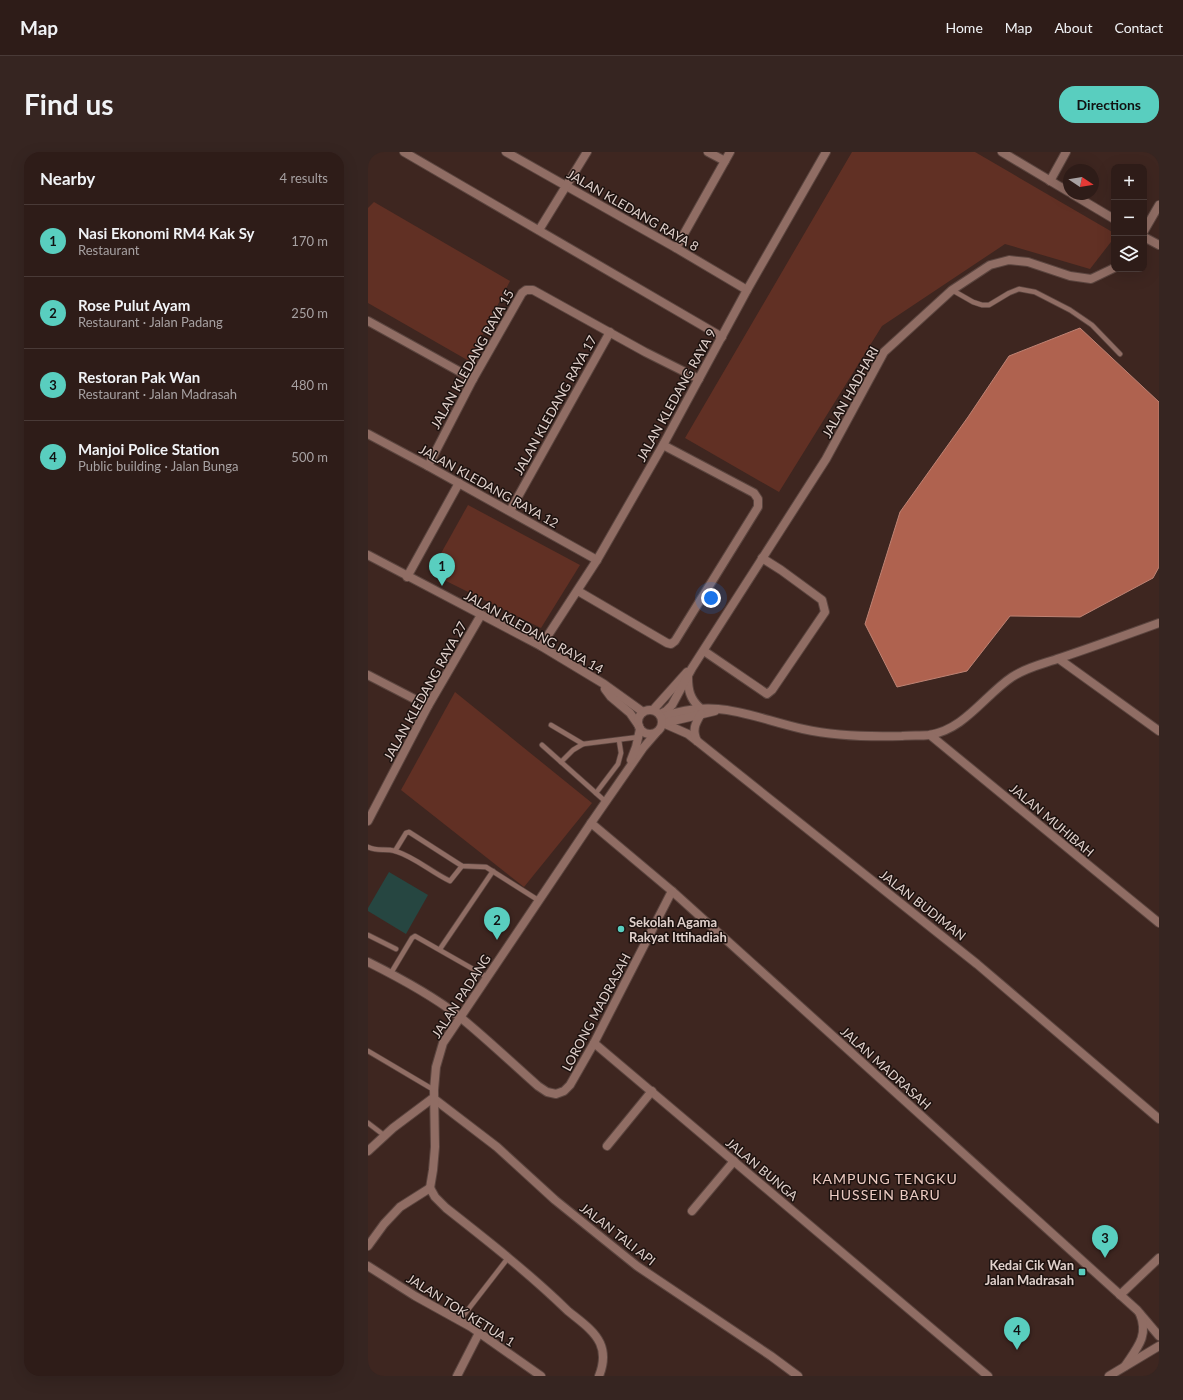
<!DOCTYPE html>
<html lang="en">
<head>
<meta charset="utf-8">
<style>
	:root { --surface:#2e1c18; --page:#362521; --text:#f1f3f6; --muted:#a7a1a2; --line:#493a37; --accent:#59cebf }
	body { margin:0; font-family:Lato,sans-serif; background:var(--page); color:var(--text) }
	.controls { position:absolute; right:12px; top:12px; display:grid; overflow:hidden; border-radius:8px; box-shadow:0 4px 16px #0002 }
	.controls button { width:36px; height:36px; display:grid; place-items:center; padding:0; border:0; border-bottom:1px solid var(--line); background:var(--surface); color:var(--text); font:20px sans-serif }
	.compass { position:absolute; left:695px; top:12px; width:36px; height:36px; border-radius:50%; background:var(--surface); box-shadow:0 4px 16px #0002; rotate:102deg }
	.you { position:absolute; left:343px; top:446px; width:14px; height:14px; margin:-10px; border:3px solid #fff; border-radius:50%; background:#1a73e8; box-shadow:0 0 0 6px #1a73e833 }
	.badge { display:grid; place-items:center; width:26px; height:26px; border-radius:50%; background:var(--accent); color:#111; font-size:13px; font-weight:700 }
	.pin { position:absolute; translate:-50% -33px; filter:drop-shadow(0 1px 2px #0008) }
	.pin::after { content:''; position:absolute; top:21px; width:14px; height:12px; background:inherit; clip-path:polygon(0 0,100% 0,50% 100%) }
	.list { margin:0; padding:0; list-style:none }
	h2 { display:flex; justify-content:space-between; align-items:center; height:52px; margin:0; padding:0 16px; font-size:17px }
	h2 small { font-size:13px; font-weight:400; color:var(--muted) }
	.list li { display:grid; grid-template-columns:26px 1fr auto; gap:12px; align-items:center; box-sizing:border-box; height:72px; padding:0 16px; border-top:1px solid var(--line) }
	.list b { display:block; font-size:15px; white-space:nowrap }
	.list p { margin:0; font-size:13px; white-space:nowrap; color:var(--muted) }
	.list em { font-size:13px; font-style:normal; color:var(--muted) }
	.icon { flex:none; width:22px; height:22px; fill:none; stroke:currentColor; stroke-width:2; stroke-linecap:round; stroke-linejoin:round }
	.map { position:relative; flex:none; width:791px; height:1224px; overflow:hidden; border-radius:16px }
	header { display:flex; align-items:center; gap:24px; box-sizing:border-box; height:56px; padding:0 20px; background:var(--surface); border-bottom:1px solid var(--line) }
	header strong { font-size:19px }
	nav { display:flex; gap:22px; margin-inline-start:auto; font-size:14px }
	.intro { display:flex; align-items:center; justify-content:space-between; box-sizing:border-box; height:96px; padding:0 24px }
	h1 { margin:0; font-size:28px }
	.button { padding:10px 18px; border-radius:16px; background:var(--accent); color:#111; font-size:14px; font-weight:700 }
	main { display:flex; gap:24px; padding:0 24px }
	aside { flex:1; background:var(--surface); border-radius:16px; box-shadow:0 4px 16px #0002 }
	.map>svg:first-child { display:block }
</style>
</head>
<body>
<header>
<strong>Map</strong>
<nav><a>Home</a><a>Map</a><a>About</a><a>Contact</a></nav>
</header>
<div class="intro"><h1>Find us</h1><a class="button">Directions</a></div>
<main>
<aside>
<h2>Nearby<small>4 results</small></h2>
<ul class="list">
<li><span class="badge">1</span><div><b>Nasi Ekonomi RM4 Kak Sy</b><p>Restaurant</p></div><em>170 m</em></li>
<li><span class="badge">2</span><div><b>Rose Pulut Ayam</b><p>Restaurant · Jalan Padang</p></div><em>250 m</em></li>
<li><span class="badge">3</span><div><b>Restoran Pak Wan</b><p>Restaurant · Jalan Madrasah</p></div><em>480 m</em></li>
<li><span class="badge">4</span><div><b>Manjoi Police Station</b><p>Public building · Jalan Bunga</p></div><em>500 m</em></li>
</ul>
</aside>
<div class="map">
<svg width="791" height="1224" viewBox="0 0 791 1224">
	<rect width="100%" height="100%" fill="#3e2620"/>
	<g fill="#613024">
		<path d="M484,0h123l139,81v5l-24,31 -85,-25 -123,82 -103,166 -94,-54z"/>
		<path d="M6,50l136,79 -41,80 -101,-58v-95z"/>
		<path d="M100,353l112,60 -39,63 -111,-55z"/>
		<path d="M87,540l137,111 -68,84 -123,-97z"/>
	</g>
	<path fill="#af624f" stroke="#be8374" d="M712,176l79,74v165l-6,11 -73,39 -70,-1 -43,55 -70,16 -32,-63 35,-112 68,-95 41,-61z"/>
	<path fill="#264641" d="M21,720l39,23 -22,39 -38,-23v-3z"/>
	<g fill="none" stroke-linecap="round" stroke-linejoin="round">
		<g stroke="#5b453f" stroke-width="6">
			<g id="service">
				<path d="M584,138l21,12 9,3h7l20,-12 10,-4 16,3 35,18 22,15 28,29"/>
				<path d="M183,573l32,19"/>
				<path d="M174,593l64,57"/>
				<path d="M193,610l12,-12 10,-6 56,-7"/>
				<path d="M228,641l22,-29 3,-11 -2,-13"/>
				<path d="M0,695c9,5 17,1 27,4 20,6 36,21 55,30l12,-15"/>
				<path d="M27,699l11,-18 3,-1 53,34 24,1 52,33"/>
				<path d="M0,783l28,14"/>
				<path d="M72,797l53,-78"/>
				<path d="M23,821l21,-35 3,-2 72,41"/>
				<path d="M0,899l66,39"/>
				<path d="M0,971l17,13"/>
				<path d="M92,1168l48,-62"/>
			</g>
		</g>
		<g stroke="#5b453f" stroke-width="10">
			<g id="minor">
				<path d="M36,0l318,185"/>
				<path d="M138,0l170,96 71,42"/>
				<path d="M340,0l17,9"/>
				<path d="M634,0l67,40"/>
				<path d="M682,29l16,-29"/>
				<path d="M704,42l42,25"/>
				<path d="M171,78l48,-78"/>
				<path d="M776,79l15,-26"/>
				<path d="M776,85l15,8"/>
				<path d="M308,96l54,-96"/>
				<path d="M0,169l105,58"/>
				<path d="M0,282l60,32 169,94"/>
				<path d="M60,314l45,-87 49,-86 4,-3h7l112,62 54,27"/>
				<path d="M142,359l100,-179"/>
				<path d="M39,425l52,-94"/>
				<path d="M210,439l89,52 4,1 4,-3 83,-134v-8l-4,-6 -91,-48"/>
				<path d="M173,494l56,-86 66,-115 84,-155 79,-138"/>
				<path d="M336,499l63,43 5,-4 53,-78 -3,-12 -41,-30 -19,-12"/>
				<path d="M691,507l100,72"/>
				<path d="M0,523l60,31"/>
				<path d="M320,525c0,13 2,22 12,31"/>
				<path d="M285,558l34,-38"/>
				<path d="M292,562l6,-3 6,-6 20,-37 134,-209 58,-107 68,-62 38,-25 19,-5 19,2 42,14 21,3 23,-11"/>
				<path d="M294,565c55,-20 88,0 141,12 32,7 66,8 99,7 9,-1 18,0 27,-1 35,-5 56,-40 83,-58 15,-10 31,-13 48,-19 33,-11 66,-23 99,-35"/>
				<path d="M295,571l25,11 9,7 280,223 182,155"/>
				<path d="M296,571l26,-6 25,-6"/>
				<path d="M562,583l229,188"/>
				<path d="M329,589c-5,-11 -2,-17 4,-27"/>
				<path d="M0,669l60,-115 53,-91"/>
				<path d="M0,810c32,16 64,33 92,55 27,22 52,46 78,69l9,6 9,2 8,-3 6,-6 24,-42 78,-152"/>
				<path d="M226,891l394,333"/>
				<path d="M239,994l45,-55"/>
				<path d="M0,999l25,-23 40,-30 64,49 58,53 82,66 134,90 27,20"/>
				<path d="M62,1036l3,-18 2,-23 -1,-57 2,-23 7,-24 148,-220"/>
				<path d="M62,1036l5,9 11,11c42,33 84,66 122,103 11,9 26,19 32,32 5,11 3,23 -1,33"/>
				<path d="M324,1059l42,-50"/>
				<path d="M0,1094l16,-22 16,-17 30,-19"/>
				<path d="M0,1114l47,30 56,31 70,49"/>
				<path d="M752,1143l39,-37"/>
				<path d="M89,1224l22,-43"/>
			</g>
		</g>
		<g stroke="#5b453f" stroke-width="10">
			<g id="tertiary">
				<path d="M0,403l173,91 63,38 39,28"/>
				<path d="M237,537l6,8 19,16 9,13"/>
				<circle cx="282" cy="570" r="12"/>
				<path d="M288,581l-13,15 -52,75 81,68 465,419 22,26"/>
				<path d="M263,608l5,-13 4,-18"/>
				<path d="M757,1214c12,-18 24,-30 15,-52"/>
				<path d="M741,1224l50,-30"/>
			</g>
		</g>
		<use href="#service" stroke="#906d64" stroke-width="4.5"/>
		<use href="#minor" stroke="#906d64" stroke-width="8"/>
		<use href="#tertiary" stroke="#906d64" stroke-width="8"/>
	</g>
	<g fill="#59cebf" stroke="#1d120f" stroke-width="1.5">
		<circle cx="253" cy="777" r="4"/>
		<rect x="710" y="1116" width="8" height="8" rx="2"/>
	</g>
	<g text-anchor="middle" stroke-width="3" stroke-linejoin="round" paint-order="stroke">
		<g font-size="13" fill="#e0d0cb" stroke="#1d120f">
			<text transform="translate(265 58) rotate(30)" y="5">JALAN KLEDANG RAYA 8</text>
			<text transform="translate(104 207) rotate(-61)" y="5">JALAN KLEDANG RAYA 15</text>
			<text transform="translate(482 240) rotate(-61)" y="5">JALAN HADHARI</text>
			<text transform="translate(308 243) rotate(-61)" y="5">JALAN KLEDANG RAYA 9</text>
			<text transform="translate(187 253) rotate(-61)" y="5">JALAN KLEDANG RAYA 17</text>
			<text transform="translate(121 334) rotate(29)" y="5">JALAN KLEDANG RAYA 12</text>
			<text transform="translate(166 480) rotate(29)" y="5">JALAN KLEDANG RAYA 14</text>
			<text transform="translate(57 539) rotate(-61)" y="5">JALAN KLEDANG RAYA 27</text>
			<text transform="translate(684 668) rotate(40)" y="5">JALAN MUHIBAH</text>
			<text transform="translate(555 753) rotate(38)" y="5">JALAN BUDIMAN</text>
			<text transform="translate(93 844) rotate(-57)" y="5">JALAN PADANG</text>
			<text transform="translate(228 860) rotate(-62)" y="5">LORONG MADRASAH</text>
			<text transform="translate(518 916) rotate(42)" y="5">JALAN MADRASAH</text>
			<text transform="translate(394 1017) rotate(40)" y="5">JALAN BUNGA</text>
			<text transform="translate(250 1082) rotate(38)" y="5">JALAN TALI API</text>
			<text transform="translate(93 1158) rotate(32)" y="5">JALAN TOK KETUA 1</text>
		</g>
		<g font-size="13" font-weight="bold" fill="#e0d0cb" stroke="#1d120f" text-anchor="start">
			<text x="261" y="775">Sekolah Agama<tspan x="261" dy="15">Rakyat Ittihadiah</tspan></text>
			<text x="706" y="1118" text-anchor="end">Kedai Cik Wan<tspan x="706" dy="15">Jalan Madrasah</tspan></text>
		</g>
		<g font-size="14" letter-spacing="1" fill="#eccbc2" stroke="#1d120f">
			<text x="517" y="1032">KAMPUNG TENGKU<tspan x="517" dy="16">HUSSEIN BARU</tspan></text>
		</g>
	</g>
</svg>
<div class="controls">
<button>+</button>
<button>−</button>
<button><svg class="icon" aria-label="layers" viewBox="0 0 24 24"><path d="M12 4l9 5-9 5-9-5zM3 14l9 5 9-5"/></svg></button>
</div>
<svg class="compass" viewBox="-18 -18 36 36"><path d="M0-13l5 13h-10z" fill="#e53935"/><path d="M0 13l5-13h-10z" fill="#a7a1a2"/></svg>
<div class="you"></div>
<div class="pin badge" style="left:74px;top:434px">1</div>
<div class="pin badge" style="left:129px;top:788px">2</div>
<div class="pin badge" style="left:737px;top:1106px">3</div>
<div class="pin badge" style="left:649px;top:1198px">4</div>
</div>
</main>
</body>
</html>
